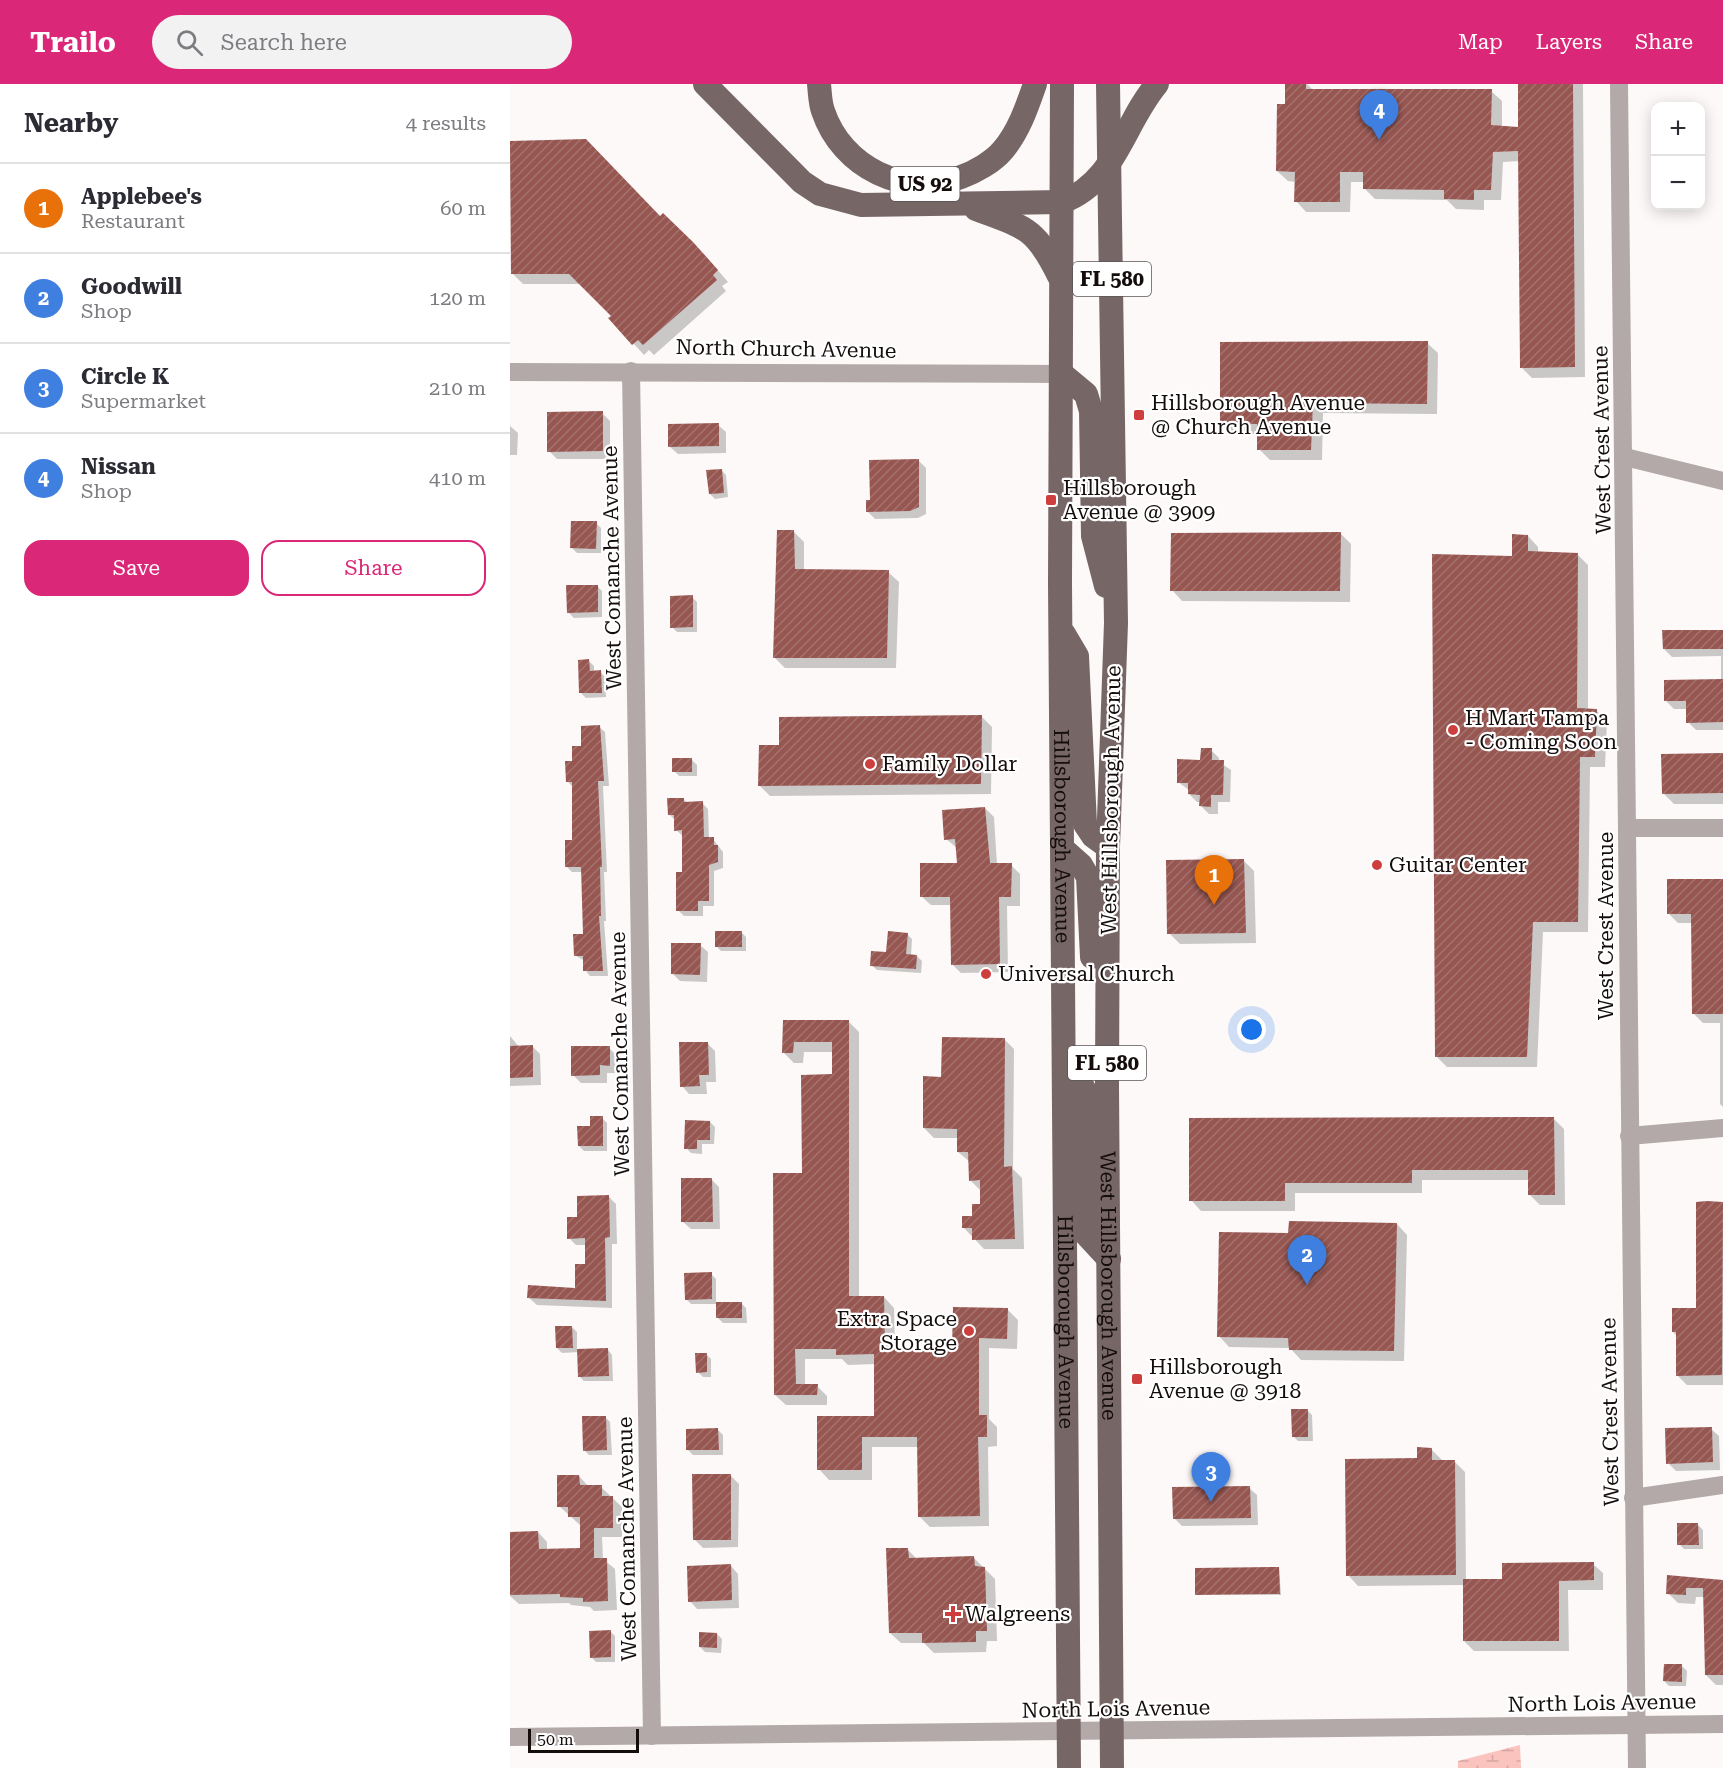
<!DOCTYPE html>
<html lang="en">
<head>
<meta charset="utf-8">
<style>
	:root { --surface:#fff; --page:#f2f2f3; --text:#2b2b33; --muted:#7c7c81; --line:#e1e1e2; --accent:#db2777 }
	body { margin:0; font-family:"Roboto Serif",serif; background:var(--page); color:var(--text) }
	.controls { position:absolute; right:18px; top:18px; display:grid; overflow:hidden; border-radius:12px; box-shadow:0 3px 15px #0003 }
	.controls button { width:54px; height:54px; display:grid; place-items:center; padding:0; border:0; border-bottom:2px solid var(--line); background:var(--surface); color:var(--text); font:30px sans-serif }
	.scale { position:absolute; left:18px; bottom:15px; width:111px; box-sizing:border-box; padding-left:6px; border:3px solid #140d0c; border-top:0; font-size:16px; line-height:21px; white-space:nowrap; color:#140d0c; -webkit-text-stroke:4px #fff; paint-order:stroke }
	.you { position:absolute; left:742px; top:946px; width:21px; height:21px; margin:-15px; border:4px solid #fff; border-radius:50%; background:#1a73e8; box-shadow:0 0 0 9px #1a73e833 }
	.badge { display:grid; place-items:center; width:39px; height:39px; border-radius:50%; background:var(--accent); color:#fff; font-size:20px; font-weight:700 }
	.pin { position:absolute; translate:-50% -50px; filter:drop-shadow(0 2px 3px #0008) }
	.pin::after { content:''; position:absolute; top:32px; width:21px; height:18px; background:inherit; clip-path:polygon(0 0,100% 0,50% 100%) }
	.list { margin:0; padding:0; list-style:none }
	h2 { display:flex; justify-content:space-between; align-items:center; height:78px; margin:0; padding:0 24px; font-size:26px }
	h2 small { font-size:20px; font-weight:400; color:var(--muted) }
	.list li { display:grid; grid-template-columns:39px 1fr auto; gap:18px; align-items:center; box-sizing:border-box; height:90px; padding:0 24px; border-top:2px solid var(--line) }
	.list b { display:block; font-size:22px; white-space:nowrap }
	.list p { margin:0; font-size:20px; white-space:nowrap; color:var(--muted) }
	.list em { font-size:20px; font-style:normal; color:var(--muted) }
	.actions { display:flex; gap:12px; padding:18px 24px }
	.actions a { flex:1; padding:14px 0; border:2px solid var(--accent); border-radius:18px; text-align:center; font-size:21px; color:var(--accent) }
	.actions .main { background:var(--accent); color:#fff }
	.icon { flex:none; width:33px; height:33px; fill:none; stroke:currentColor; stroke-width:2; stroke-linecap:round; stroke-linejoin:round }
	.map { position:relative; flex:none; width:1213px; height:1684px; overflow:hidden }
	header { display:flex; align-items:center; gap:36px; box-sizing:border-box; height:84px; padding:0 30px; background:var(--accent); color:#fff }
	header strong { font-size:28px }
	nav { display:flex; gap:33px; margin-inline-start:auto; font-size:21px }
	.search { width:420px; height:54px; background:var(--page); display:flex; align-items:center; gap:15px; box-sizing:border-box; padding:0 21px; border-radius:33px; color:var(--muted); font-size:22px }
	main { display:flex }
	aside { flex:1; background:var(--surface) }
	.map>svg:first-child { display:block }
</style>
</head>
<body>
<header>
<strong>Trailo</strong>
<div class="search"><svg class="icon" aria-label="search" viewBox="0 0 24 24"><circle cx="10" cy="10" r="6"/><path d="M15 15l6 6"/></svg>Search here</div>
<nav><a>Map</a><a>Layers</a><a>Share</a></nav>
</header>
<main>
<aside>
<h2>Nearby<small>4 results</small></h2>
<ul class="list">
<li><span class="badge" style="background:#e8710a">1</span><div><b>Applebee's</b><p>Restaurant</p></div><em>60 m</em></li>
<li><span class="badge" style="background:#3f7fe0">2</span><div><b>Goodwill</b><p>Shop</p></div><em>120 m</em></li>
<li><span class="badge" style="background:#3f7fe0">3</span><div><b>Circle K</b><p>Supermarket</p></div><em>210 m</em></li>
<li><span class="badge" style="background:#3f7fe0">4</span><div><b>Nissan</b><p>Shop</p></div><em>410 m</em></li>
</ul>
<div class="actions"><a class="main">Save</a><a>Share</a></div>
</aside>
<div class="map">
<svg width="1213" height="1684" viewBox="0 0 1213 1684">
	<defs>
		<pattern id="wetland-marsh" width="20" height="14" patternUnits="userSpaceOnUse" patternTransform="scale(1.5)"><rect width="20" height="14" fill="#fac3bd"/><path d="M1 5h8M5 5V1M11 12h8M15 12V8" fill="none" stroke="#d5a6a1"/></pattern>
		<pattern id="building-hatch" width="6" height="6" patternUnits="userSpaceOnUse" patternTransform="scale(1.5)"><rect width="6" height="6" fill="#985651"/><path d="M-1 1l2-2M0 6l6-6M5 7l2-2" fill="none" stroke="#a2736f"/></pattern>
	</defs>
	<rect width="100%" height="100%" fill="#fdf9f9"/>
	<path fill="url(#wetland-marsh)" d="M1010,1661l1,23h-63v-7z"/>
	<g fill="#0003">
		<path d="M777,0h20l7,7h177l11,10v26l17,2v-45h64l2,293 -53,1 -11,-11 -1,-206 -17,1 -2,38h-17v10l-28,-1 -9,-9 -72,-1 -11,-11v-6h-13l-1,30h-44l-10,-11v-19l-8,-1 -11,-10z"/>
		<path d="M76,56l74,78 44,36 24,28 -6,4 4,5 -72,64 -5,-5 -5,5 -34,-37 3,-2 -31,-32h-59l-11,-11 -2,-131z"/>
		<path d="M917,259l11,10 -1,61 -114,-1 -1,47h-52l-11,-11v-15h-27l-11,-11z"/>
		<path d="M92,329l8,8v38h-53l-8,-8z"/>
		<path d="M208,341l8,7v21l-48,1 -8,-7z"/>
		<path d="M0,342l8,7 -1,22h-7z"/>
		<path d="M408,376l8,8v46l-8,4 -43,1 -8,-8 4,-9z"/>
		<path d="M211,386l5,5 2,22 -13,2 -5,-5z"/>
		<path d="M86,439l5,5v25h-24l-5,-5z"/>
		<path d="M283,447l11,11v29l84,1 11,10 -3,86h-111l-11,-11z"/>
		<path d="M831,450l10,10 -1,58 -168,-1 -10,-11z"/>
		<path d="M1018,452l10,11v6l39,1 11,11v145h8l11,11 -2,46h-15l-2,165h-45l-6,135h-90l-11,-11 77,-498z"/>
		<path d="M87,502l5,5v26l-28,1 -5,-5z"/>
		<path d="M182,513l5,5v30h-20l-5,-5z"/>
		<path d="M1154,547h59v99h-27l-8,-8v-13h-14l-8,-8 55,-20v-25l-49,1 -8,-8z"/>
		<path d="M79,577l5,5v6h6l5,5 1,20 -20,1 -5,-5z"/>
		<path d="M471,632l11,11 -1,67 -221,2 -10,-10 21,-40z"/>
		<path d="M89,643l6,5 4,54h-6l4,86h-3l2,49h-2l4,55h-18l-5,-6v-9l-9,-5 9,-21 -2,-63h-11l-5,-5 7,-25 -1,-55 -6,-6 7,-18z"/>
		<path d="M701,666l8,8v4l12,8 -1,32h-12v12h-9l-8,-8v-4h-4l-8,-8v-4l-11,-8z"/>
		<path d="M1153,671h60v49h-49l-11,-11z"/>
		<path d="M182,676l5,5v11h-18l-5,-5z"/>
		<path d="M173,715l5,4h14l6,6 1,30h4l10,13v16l-9,3v35h-11v10h-19l-6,-6 5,-37v-37l-7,-6 -1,-10 -6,-6z"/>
		<path d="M475,724l9,9 3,48h14l9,9v32h-13l1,66 -47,1 -9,-9 -1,-59h-20l-10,-9 37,-32 -1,-16 -11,-9z"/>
		<path d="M734,777l10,10 2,72 -76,1 -11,-11z"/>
		<path d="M1159,797h54v226l-3,-3v-81h-17l-10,-10v-90h-15l-10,-10z"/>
		<path d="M231,848l5,5v14h-25l-5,-5z"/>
		<path d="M397,850l5,5 -1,17h6l5,5 -1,12 -44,-3 -5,-5 16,-11z"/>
		<path d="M190,861l8,7 -1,30 -27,-1 -8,-8z"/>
		<path d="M274,937l65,1 10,10v265h25l10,11 1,42h59l53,-41 11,11 -1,29 -28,-1v71l8,8v19l-9,1 1,79 -59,1 -11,-11 -1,-69h-46v33h-43l-10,-11 56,-52v-53l-27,1 -6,-6h-37v27h12l10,10v9h-41l-11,-10 29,-221 30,-98v-24h-30l-1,11h-9l-10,-10z"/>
		<path d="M0,952l9,11 13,-1 8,8 1,31 -31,1z"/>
		<path d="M494,955l10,10 -1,120 9,9 2,71h-40l-21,-22 19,-22 -2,-15 -10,-10v-18l-12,-10v-14h-24l-10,-10 19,-50z"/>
		<path d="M197,959l8,8 1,31h-10l1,12h-18l-7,-8z"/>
		<path d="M99,964l8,8v17h-10v10h-26l-8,-8z"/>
		<path d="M92,1034l5,5v28h-23l-5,-5z"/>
		<path d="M1044,1035l10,10 1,76h-25l-11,-11v-14h-107v13h-127v18h-94l-10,-11z"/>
		<path d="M200,1038l5,5 -1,17h-12v10l-11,-1 -5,-5z"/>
		<path d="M201,1095l8,8 1,42h-29l-8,-7z"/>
		<path d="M98,1112l8,8 1,40h-5v64l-75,-3 -8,-7 47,-8 11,-24 -1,-21h-10l-7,-7 10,-20z"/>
		<path d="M1188,1119h25v182h-36l-10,-10v-39l-4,-4 25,-22z"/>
		<path d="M887,1140l10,11 -3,126 -103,-1 -11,-12 -61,-1 -10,-11 70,-101z"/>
		<path d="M201,1190l5,5v25h-25l-5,-5z"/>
		<path d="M231,1219l5,5 1,15h-24l-5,-5z"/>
		<path d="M62,1243l5,5v19l31,-1 4,5 1,26h-29l-5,-5v-24l-17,1 -5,-5z"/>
		<path d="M196,1270l5,5v18h-8l-5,-5z"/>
		<path d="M797,1326l5,5 1,26h-15l-5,-5z"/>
		<path d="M95,1333l5,5 2,33h-23l-5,-5z"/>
		<path d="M1201,1345l8,7 1,34 -44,1 -8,-8z"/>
		<path d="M208,1346l5,5v20h-30l-5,-5z"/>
		<path d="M921,1365l11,11 12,1 11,11 1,109h38l89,-17 10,9v17h-35l1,61h-95l-10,-10v-56l-106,1 -10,-11 71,-116z"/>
		<path d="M69,1392l9,10 13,1 21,20v30h-20l1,22 12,10 2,41 -23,1 -4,-4 -19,-2 -2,-2 -50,1 -9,-8v-63l28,-1 9,10v8l35,-1 -1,-23 -22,-20z"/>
		<path d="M221,1392l8,8 -1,63 -35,1 -8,-8z"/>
		<path d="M739,1404l8,7 1,30 -76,1 -8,-8z"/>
		<path d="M1188,1441l5,5v19h-19l-5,-5z"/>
		<path d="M397,1465l10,10 57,-1 21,21 2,62h-10l-1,11 -52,1 -10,-10h-23l-11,-10z"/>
		<path d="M221,1482l7,8 1,34 -42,1 -7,-8z"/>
		<path d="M769,1484l2,27 -85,-1z"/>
		<path d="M1158,1492l55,5v104h-7l-10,-10 -1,-78h-9l-1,7 -17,-1 -10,-10z"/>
		<path d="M100,1547l5,5v26h-19l-5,-5z"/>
		<path d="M207,1550l5,5 -1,14 -16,-1 -5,-5z"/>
		<path d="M1172,1582l5,5 -1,15h-17l-5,-5z"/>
	</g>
	<g fill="url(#building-hatch)">
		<path d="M775,0h21v5h186l-1,36 27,2v-43h55l2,283 -55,1 -2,-217 -25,1 -2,38h-17v10l-30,-1v-9l-81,-1v-17h-23v30h-46l1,-30 -19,-1 1,-67h8z"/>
		<path d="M76,55l74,77 3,-3 30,29 25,28 -5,5 4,5 -74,65 -5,-5 -6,5 -24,-27 3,-2 -42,-42h-58l-1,-133z"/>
		<path d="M918,257l-1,63 -114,-1 -2,47h-54v-26l-37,-1v-81z"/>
		<path d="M93,327v40l-56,1v-40z"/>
		<path d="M209,339v23l-51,1v-23z"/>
		<path d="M409,375v48l-9,4 -44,1v-12h4l-1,-40z"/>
		<path d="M212,385l2,24 -15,1 -3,-24z"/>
		<path d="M61,437h26l-1,28 -26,-1z"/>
		<path d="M267,446h17l1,39 94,1 -2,88h-114z"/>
		<path d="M831,448l-1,59h-170l1,-58z"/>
		<path d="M1002,450l16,1v16l50,2 -1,155 20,1 -2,48h-15l-2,165h-45l-6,135h-92l-3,-503 80,2z"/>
		<path d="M56,501h32v27l-31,1z"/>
		<path d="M183,511v32l-23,1v-32z"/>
		<path d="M1152,546h61v19h-60z"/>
		<path d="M79,575l1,12 11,-1 1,23h-23l-1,-33z"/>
		<path d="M1213,595v43l-37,1v-22h-22v-21z"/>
		<path d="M472,631l-1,69 -223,2 1,-41h20v-28z"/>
		<path d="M90,641l4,56h-6l4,86h-2l1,49h-2l4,55h-20v-15h-9l-1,-22h10l-2,-67h-16v-27h7v-58h-6l-1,-21h7v-15h9v-20z"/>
		<path d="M691,664h11v12h12l-1,35h-12v12l-12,-1 1,-11 -12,-1v-11h-11v-24l23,1z"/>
		<path d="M1213,669v40l-61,1 -1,-40z"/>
		<rect x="162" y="674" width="20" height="14"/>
		<path d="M157,714h17v4l19,-1 1,36h10v8h4v17l-9,3v36h-11v10h-22v-39h6v-42l-8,1v-16h-6z"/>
		<path d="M475,723l5,56h22l-1,34h-12l1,67 -49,1 -1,-68h-30v-34h37l-2,-24 -11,1 -2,-30z"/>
		<path d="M734,775l2,74 -79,1 -1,-74z"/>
		<path d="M1157,795h56v135h-31l-1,-100h-24z"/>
		<rect x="205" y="847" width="27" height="16"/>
		<path d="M378,847l20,2 -2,21 11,1 -1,14 -46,-3 1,-15 15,1z"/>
		<path d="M161,859h30l-1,32 -29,-1z"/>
		<path d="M273,936h66v276h35l1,52h67l1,-41 55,1 -1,31 -28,-1v77h8v22h-9l2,79 -62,1 -1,-80h-55v33h-45v-54h57v-62l-38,1v-6h-41l1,35h22l-1,11h-43l-1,-222h29l-1,-98 31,-1v-32h-38l-1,11h-11z"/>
		<path d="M432,953l63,1 -1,129 8,-1 3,73 -43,1v-12h-10v-12h10v-12h8v-24l-11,1 -1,-29h-11v-23l-34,-1v-52l18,1z"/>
		<path d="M169,958h29l1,33h-10l1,11 -20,1z"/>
		<path d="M23,961v32l-23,1v-32z"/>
		<path d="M61,962h39v20l-10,-1v10l-29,1z"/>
		<path d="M80,1032h13v30h-25l-1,-20h13z"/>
		<path d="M1044,1033l1,78h-27v-25h-116v13h-127v18h-96v-83z"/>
		<path d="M175,1036l25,1v19h-13v9h-13z"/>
		<path d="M171,1094h31l1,44h-32z"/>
		<path d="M99,1111l1,42 -5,1 1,63 -79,-3 1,-13 47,3v-24h10v-26l-18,1v-22h10v-21z"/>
		<path d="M1197,1117l16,1 -1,173 -46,1v-44h-4v-24h24v-106z"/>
		<path d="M779,1137l108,2 -3,128 -105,-1 -1,-12 -71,-1 2,-105 69,1z"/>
		<path d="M202,1188v27l-27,1 -1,-27z"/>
		<rect x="206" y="1218" width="26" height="16"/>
		<path d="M45,1242h17l1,22h-17z"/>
		<path d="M98,1264l1,28 -31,1 -1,-28z"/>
		<path d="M185,1269h12v19l-11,1z"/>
		<path d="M781,1325h17v28h-16z"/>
		<path d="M72,1332h24l1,34 -24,1z"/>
		<path d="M1202,1343l1,35 -47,2 -1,-36z"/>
		<path d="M208,1344l1,22h-33v-21z"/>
		<path d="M907,1363l15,1v12h23l1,115 -110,1 -1,-117 72,-1z"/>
		<path d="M182,1390h39v66h-38z"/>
		<path d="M47,1391h22l1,10h22v11h11v32h-19v30h13l1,43 -25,1v-4l-23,-1v-3l-50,1v-63l28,-1 1,18 41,-1v-31h-12v-10h-11z"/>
		<path d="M740,1402l1,32 -78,1 -1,-32z"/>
		<path d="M1167,1439h21l1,22h-22z"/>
		<path d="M376,1464h22l1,10 65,-2 1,10 10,1 2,64h-11v11l-54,1v-10h-33z"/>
		<path d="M1084,1478v18l-35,1v60h-96v-62h39v-16z"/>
		<path d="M221,1480l1,36 -44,2 -1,-36z"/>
		<path d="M769,1483l1,27 -85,1v-27z"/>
		<path d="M1157,1491l56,5v95h-18l-2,-87h-17v7l-20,-1z"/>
		<path d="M101,1546v27l-21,1 -1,-27z"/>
		<path d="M189,1548l18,1v15l-18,-1z"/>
		<path d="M1154,1580h18v18l-19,-1z"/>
	</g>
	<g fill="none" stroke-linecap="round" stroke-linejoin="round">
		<g stroke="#b2a9a8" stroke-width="18">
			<path d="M1109,0l18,1684"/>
			<path d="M121,287l21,1365"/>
			<path d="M0,288l552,2"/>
			<path d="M1115,373l98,24"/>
			<path d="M1118,744h95"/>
			<path d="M1119,1052l94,-8"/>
			<path d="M1123,1414l90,-13"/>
			<path d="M0,1653l1213,-13"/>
		</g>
		<g stroke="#766766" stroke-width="24">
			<path d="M195,0l97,98 18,12 41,11 201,-3c54,-20 61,-78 95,-118"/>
			<path d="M309,0c1,9 1,19 4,27 19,57 82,87 138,66 14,-5 32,-15 42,-27 16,-19 24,-43 32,-66"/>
			<path id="s1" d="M552,0l-2,499 9,1185"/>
			<path id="s2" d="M598,0l8,539 -8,224 -1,239 5,682"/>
			<path d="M466,125c50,19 59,18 83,67"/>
			<path d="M552,290l24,20 5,17 2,125 13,50"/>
			<path d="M554,550l13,22 8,168 8,12 15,11"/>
			<path d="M553,765l18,16 7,12 4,80"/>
			<path d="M555,973l19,32 1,144 24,26"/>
		</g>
	</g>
	<g fill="#cd3e3d" stroke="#fff" stroke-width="2">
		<rect x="623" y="325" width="12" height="12" rx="3"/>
		<rect x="535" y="410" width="12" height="12" rx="3"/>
		<circle cx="943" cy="646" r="6"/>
		<circle cx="360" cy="680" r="6"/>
		<circle cx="867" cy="781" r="6"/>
		<circle cx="476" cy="890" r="6"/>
		<circle cx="459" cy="1247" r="6"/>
		<rect x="621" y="1289" width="12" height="12" rx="3"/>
		<path d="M440 1521h6v6h6v6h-6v6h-6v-6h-6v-6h6z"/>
	</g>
	<g text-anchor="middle" stroke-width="4.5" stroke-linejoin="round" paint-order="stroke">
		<g fill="#fff" stroke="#5a5655" stroke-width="1.5">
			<rect x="380.5" y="83" width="69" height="34" rx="4.5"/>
			<rect x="563" y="178" width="78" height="34" rx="4.5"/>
			<rect x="558" y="962" width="78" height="34" rx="4.5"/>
		</g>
		<g font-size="20" font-weight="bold" fill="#140d0c">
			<text x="415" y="107">US 92</text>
			<text x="602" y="202">FL 580</text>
			<text x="597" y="986">FL 580</text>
		</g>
		<g font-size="21" fill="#140d0c" stroke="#fff">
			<text transform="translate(276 265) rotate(1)" y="7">North Church Avenue</text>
			<text transform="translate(1092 356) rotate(-91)" y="7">West Crest Avenue</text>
			<text transform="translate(102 484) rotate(-91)" y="7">West Comanche Avenue</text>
			<text transform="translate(601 716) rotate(-89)" y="7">West Hillsborough Avenue</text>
			<text dy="7" stroke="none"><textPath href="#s1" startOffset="752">Hillsborough Avenue</textPath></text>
			<text transform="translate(1096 842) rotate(-90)" y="7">West Crest Avenue</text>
			<text transform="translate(110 970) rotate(-91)" y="7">West Comanche Avenue</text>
			<text dy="7" stroke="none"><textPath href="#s2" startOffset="1202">West Hillsborough Avenue</textPath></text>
			<text dy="7" stroke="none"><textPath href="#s1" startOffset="1238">Hillsborough Avenue</textPath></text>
			<text transform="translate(1100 1328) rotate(-91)" y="7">West Crest Avenue</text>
			<text transform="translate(117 1455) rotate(-91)" y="7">West Comanche Avenue</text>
			<text transform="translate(1092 1619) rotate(-1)" y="7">North Lois Avenue</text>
			<text transform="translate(606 1625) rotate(-1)" y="7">North Lois Avenue</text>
		</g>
		<g font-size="21" fill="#140d0c" stroke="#fff" text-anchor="start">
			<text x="641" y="326">Hillsborough Avenue<tspan x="641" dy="24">@ Church Avenue</tspan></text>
			<text x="553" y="411">Hillsborough<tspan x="553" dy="24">Avenue @ 3909</tspan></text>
			<text x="955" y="641">H Mart Tampa<tspan x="955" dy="24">- Coming Soon</tspan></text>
			<text x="372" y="687">Family Dollar</text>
			<text x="879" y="788">Guitar Center</text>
			<text x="488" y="897">Universal Church</text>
			<text x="447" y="1242" text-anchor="end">Extra Space<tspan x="447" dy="24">Storage</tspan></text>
			<text x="639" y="1290">Hillsborough<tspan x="639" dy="24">Avenue @ 3918</tspan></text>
			<text x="455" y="1537">Walgreens</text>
		</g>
	</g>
</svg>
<div class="controls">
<button>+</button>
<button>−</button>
</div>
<div class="scale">50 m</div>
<div class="you"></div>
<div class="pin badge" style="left:704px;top:821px;background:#e8710a">1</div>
<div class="pin badge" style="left:797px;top:1201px;background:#3f7fe0">2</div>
<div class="pin badge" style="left:701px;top:1418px;background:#3f7fe0">3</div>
<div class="pin badge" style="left:869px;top:56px;background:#3f7fe0">4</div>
</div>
</main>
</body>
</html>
